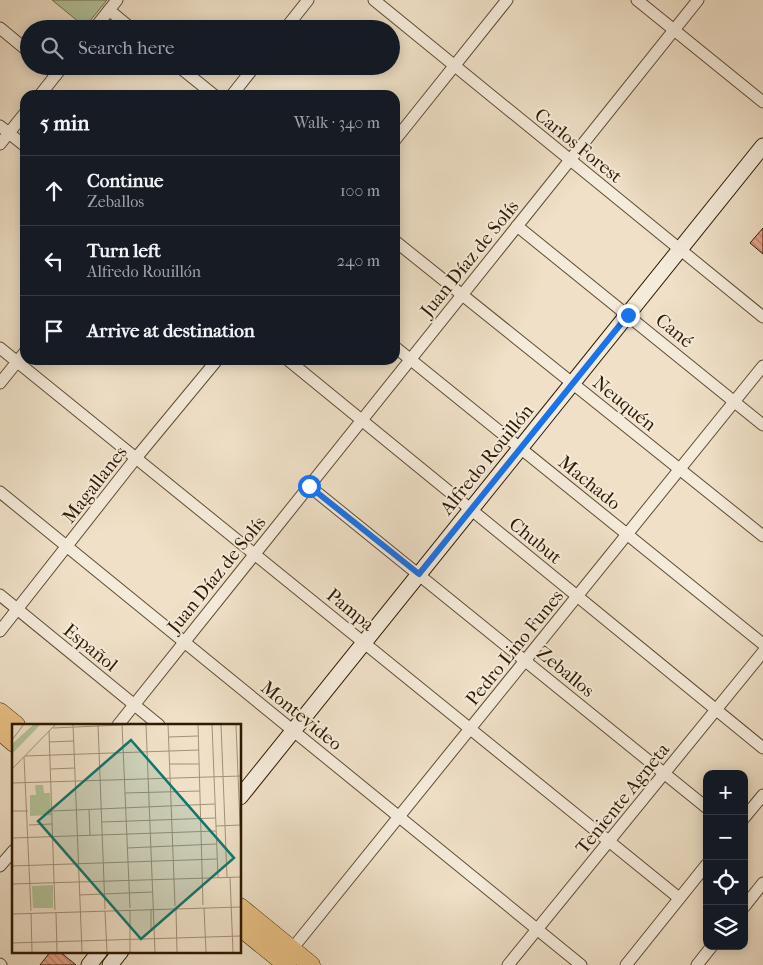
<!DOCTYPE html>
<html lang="en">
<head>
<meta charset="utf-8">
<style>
	:root { --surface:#171b24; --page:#20242c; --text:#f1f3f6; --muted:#9ea1a6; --line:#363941 }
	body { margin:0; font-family:"IM FELL French Canon",serif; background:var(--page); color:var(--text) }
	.controls { position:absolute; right:15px; bottom:15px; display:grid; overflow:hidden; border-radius:10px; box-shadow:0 2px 12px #0003 }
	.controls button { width:45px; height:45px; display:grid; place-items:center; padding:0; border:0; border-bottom:1px solid var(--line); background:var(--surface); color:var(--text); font:25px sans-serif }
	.stop { position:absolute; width:15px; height:15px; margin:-11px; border:4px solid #1a73e8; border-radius:50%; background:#fff }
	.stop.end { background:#1a73e8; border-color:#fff; box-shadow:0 1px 5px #0008 }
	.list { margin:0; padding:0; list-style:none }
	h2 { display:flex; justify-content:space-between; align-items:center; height:65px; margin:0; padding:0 20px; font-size:21px }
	h2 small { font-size:16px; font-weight:400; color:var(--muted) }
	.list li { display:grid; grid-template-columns:32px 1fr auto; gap:15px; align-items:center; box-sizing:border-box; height:70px; padding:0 20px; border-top:1px solid var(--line) }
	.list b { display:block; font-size:19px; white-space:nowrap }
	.list p { margin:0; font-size:16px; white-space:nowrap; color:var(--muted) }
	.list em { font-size:16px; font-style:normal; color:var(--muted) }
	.icon { flex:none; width:28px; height:28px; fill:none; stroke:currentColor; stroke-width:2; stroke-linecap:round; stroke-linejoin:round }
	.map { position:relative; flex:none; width:763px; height:965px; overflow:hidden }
	.search { position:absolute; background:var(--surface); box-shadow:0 2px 12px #0003; left:20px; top:20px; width:380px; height:55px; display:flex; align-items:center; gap:12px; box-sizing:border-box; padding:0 18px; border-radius:28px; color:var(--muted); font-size:19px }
	.panel { position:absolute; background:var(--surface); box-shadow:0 2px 12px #0003; left:20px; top:90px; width:380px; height:275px; border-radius:15px }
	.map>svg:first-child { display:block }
</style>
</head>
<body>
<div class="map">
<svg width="763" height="965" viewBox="0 0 763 965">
	<defs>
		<pattern id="building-back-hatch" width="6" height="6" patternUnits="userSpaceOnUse" patternTransform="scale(1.25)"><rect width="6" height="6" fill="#e8a38c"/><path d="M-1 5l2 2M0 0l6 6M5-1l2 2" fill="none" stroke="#bc8470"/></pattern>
	</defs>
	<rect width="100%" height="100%" fill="#efe0c7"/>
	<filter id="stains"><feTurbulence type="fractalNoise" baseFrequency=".004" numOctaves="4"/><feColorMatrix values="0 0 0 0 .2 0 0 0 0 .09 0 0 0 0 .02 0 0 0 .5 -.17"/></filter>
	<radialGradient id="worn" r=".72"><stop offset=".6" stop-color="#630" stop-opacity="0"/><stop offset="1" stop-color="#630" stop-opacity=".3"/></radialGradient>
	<path fill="#b3c39a" stroke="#716e4d" d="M52,0h55l-22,27z"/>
	<g fill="url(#building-back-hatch)" stroke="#2f1a00">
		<path d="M763,228v26l-13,-11z"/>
		<path d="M51,951h8l17,14h-36z"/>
	</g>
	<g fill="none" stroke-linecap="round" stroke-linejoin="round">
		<g stroke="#5f4c32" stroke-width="13">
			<g id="street">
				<path d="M374,0l389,317"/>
				<path d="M637,0l126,102"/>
				<path d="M109,10l23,19"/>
				<path d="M0,28l29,24"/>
				<path d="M94,29l23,-29"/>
				<path d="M285,29l23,-29"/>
				<path d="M46,66l10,9"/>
				<path d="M178,66l36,29"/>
				<path d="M40,95l23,-29"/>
				<path d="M232,95l23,-29"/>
				<path d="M0,126l25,20"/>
				<path d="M395,140l112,-140"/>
				<path d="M0,144l25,-31"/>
				<path d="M517,226l246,199"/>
				<path d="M395,241l368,295"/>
				<path d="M395,347l368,297"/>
				<path d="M0,348l679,550"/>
				<path d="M288,360l475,388"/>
				<path d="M0,383l25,-31"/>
				<path d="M309,486l398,322"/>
				<path d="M0,492l581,473"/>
				<path d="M0,595l159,130"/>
				<path d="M0,631l136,-173 81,-98"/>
				<path d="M118,725l580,-725"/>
				<path d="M744,818l19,-23"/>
				<path d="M0,866l14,-16"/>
				<path d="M744,907l19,-24"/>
				<path d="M292,949l471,-583"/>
				<path d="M0,964l1,1"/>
				<path d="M508,965l255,-313"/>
				<path d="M626,965l81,-101"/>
				<path d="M697,965l15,-19"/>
			</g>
		</g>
		<g stroke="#2f1a00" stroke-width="17">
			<g id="secondary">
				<path d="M240,797l523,-651"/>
				<path d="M89,965l11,-14"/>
				<path d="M110,965l11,-14"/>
			</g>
		</g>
		<g stroke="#2f1a00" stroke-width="19">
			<g id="primary">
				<path d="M0,712l16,13"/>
				<path d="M0,731l14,12"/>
				<path d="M240,907l71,58"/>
				<path d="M240,927l47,38"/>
			</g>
		</g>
		<use href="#street" stroke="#f5ebdb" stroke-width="11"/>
		<use href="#secondary" stroke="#f5ebdb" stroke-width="15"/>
		<use href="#primary" stroke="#e8c084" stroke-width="18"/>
	</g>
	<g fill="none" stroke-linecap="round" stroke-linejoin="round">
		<path stroke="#1a73e8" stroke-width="6" d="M309,486l110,88 209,-259"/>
	</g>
	<g text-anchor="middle" stroke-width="4" stroke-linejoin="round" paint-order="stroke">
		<g font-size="19" fill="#2f1a00" stroke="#f5ebdb">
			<text transform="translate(579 145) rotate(39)" y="7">Carlos Forest</text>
			<text transform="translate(469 258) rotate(-51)" y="7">Juan Díaz de Solís</text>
			<text transform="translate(675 330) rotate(39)" y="7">Cané</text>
			<text transform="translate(625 403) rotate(39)" y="7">Neuquén</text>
			<text transform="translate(486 459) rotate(-51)" y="7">Alfredo Rouillón</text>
			<text transform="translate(590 482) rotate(39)" y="7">Machado</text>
			<text transform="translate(94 484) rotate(-52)" y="7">Magallanes</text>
			<text transform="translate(536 540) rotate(39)" y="7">Chubut</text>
			<text transform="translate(216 574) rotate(-51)" y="7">Juan Díaz de Solís</text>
			<text transform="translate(351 609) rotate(39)" y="7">Pampa</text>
			<text transform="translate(91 647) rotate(39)" y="7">Español</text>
			<text transform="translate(514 647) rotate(-51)" y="7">Pedro Lino Funes</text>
			<text transform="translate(566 671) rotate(39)" y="7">Zeballos</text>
			<text transform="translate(302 715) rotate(39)" y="7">Montevideo</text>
			<text transform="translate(622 798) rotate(-51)" y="7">Teniente Agneta</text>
		</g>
	</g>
	<g transform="translate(12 724)">
		<rect width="229" height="229" fill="#efe0c7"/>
		<path d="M22,0h7l-29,30v-10z" fill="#b3c39a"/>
		<path d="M23,61h8l1,8h6l1,22 -21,1v-21h6zM41,161v23h-20l-1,-22z" fill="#b3c39a"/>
		<path fill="none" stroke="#a29177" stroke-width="1" d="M61,0l9,228M86,0l7,185M110,0l8,184M134,0l9,228M156,0l7,182M186,0l5,181M200,0l6,153M209,0l6,153M224,1l5,124M41,4l90,-4M37,7l6,179M157,13l29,-1M0,16l12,-16M37,18l25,-1M13,32l174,-6M12,33l7,154M158,40h29M0,45l44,-45M39,45l24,-1M0,59l229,-7M113,69l75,-2M77,85l1,26M0,87h16M40,87l163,-7M90,98l113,-4M17,101l23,-1M204,102l25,-1M0,114l204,-7M115,124l89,-4M0,142l205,-7M218,153l3,75M0,160l229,-7M67,171l73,-3M192,184l2,44M139,185v20M164,185l1,43M118,186v42M93,187l2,41M19,189l1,39M44,189l1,39M0,190l229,-7M0,219l229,-7"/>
		<path fill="#0f766e" fill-opacity="0.15" stroke="#0f766e" stroke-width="2.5" d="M119,16l103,118 -93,81 -103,-118z"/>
		<rect width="229" height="229" fill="none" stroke="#2f1a00" stroke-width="2.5"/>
	</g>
	<rect width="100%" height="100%" filter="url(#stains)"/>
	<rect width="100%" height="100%" fill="url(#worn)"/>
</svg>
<div class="controls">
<button>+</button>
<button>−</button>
<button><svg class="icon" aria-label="locate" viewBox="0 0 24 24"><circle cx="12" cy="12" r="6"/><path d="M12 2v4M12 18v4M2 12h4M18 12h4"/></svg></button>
<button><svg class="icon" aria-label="layers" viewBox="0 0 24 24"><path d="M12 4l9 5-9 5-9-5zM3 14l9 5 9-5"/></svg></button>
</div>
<div class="stop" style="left:309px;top:486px"></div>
<div class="stop end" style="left:628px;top:315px"></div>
<div class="search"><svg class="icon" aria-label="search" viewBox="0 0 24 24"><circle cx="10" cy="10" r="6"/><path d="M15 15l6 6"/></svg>Search here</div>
<section class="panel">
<h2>5 min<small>Walk · 340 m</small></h2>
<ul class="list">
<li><svg class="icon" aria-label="ahead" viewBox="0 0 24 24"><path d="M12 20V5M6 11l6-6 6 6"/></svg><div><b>Continue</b><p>Zeballos</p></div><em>100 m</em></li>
<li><svg class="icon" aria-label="left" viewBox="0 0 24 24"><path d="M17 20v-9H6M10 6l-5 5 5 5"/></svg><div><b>Turn left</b><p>Alfredo Rouillón</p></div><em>240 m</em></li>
<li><svg class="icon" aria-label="arrive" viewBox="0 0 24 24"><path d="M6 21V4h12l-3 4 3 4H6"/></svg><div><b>Arrive at destination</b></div></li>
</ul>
</section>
</div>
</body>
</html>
